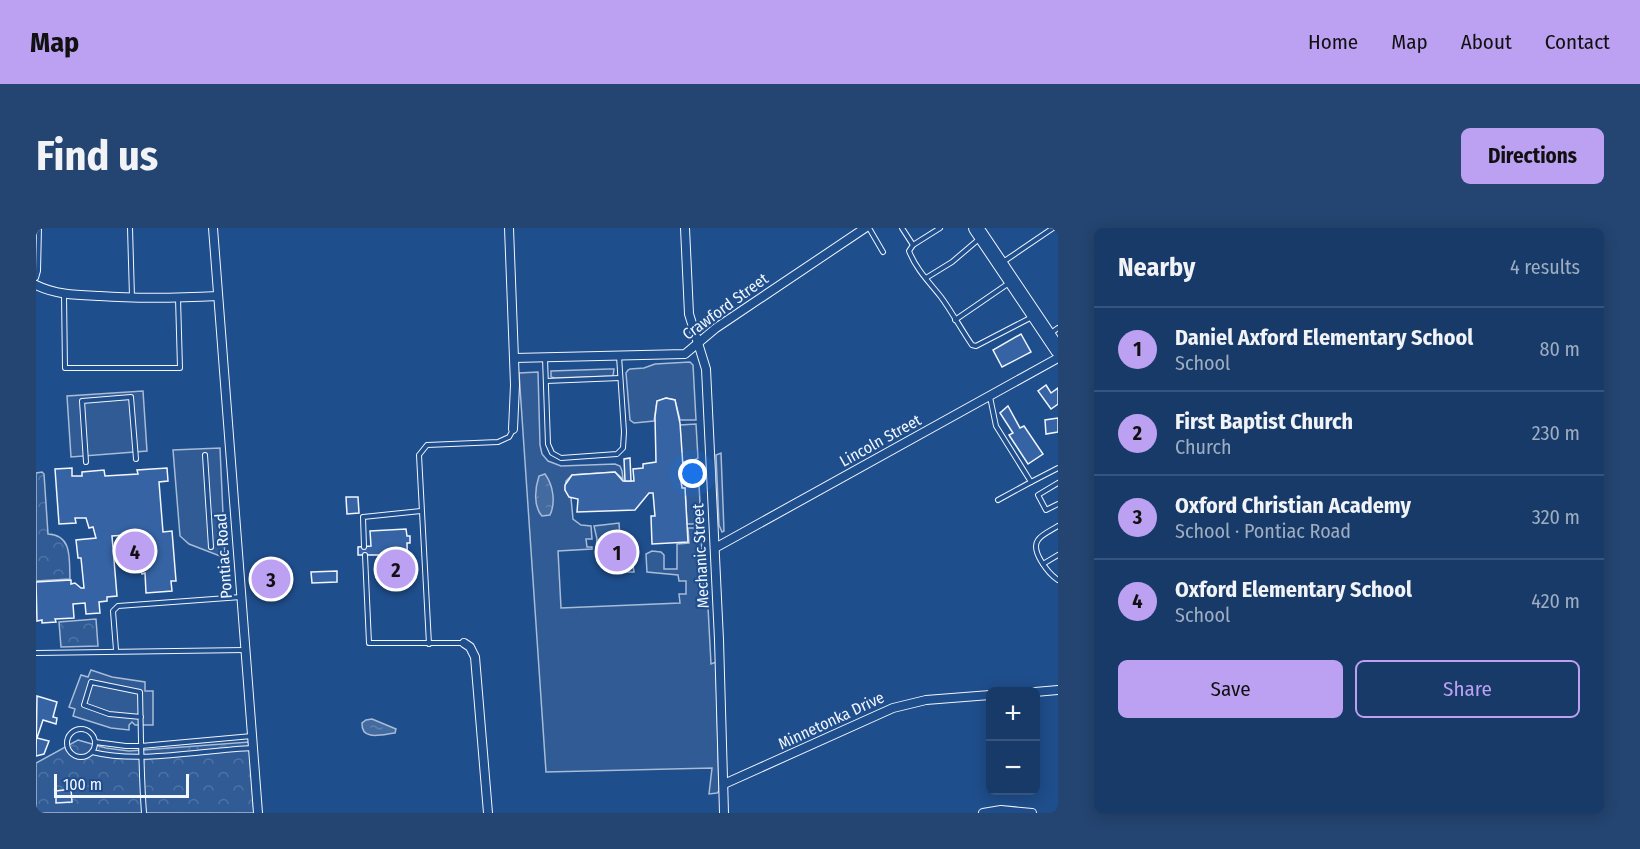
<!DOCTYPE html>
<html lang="en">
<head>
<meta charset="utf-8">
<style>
	:root { --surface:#173a69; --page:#244571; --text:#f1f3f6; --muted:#9eadc0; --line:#36547d; --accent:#bca0f2 }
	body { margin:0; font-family:"Fira Sans Condensed",sans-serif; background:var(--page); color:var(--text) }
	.controls { position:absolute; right:18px; bottom:18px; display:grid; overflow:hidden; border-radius:9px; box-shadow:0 3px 15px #0003 }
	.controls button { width:54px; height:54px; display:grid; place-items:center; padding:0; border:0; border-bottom:2px solid var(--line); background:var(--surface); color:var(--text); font:30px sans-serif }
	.scale { position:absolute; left:18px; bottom:15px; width:135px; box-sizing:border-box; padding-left:6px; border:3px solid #f2f6ff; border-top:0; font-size:16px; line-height:21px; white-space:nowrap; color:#f2f6ff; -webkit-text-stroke:4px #1f4e8c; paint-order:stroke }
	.you { position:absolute; left:657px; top:246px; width:21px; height:21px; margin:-15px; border:4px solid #fff; border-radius:50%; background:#1a73e8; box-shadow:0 0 0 9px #1a73e833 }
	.badge { display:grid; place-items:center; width:39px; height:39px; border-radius:50%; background:var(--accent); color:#111; font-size:20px; font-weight:700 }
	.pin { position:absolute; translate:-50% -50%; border:3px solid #fff; box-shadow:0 2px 6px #0006 }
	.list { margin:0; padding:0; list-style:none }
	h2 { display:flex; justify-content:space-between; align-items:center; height:78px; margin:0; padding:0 24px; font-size:26px }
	h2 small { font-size:20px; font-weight:400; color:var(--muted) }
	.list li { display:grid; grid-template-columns:39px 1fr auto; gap:18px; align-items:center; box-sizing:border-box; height:84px; padding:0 24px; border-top:2px solid var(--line) }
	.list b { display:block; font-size:22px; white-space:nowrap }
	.list p { margin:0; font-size:20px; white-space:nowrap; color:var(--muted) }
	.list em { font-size:20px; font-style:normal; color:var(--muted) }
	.actions { display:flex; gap:12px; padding:18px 24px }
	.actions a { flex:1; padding:14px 0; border:2px solid var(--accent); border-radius:9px; text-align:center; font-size:21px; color:var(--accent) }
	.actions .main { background:var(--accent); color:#111 }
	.map { position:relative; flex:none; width:1022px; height:585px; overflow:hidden; border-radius:9px }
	header { display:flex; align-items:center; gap:36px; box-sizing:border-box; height:84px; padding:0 30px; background:var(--accent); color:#111 }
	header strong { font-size:28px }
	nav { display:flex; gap:33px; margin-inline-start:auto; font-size:21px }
	.intro { display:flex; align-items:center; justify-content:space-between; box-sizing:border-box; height:144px; padding:0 36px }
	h1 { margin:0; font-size:42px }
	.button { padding:15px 27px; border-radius:9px; background:var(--accent); color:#111; font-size:21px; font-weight:700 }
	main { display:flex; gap:36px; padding:0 36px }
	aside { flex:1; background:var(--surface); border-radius:9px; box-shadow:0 3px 15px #0003 }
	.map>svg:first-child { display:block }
</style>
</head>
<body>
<header>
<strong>Map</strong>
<nav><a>Home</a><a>Map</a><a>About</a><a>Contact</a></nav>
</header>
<div class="intro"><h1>Find us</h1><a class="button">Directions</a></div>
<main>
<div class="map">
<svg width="1022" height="585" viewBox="0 0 1022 585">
	<defs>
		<pattern id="park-crowns" width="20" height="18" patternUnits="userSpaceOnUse" patternTransform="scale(1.5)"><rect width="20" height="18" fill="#305b95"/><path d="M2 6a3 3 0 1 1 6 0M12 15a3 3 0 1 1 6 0" fill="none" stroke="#4e73a5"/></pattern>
		<pattern id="water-ripples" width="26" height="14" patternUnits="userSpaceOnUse" patternTransform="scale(1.5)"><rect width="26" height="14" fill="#446ba0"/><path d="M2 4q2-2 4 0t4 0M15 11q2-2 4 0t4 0" fill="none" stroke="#5f81ae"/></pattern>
	</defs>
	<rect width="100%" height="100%" fill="#1f4e8c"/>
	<g fill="#305b95" stroke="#a8bbd7" stroke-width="1.5">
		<path d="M654,134l3,3 3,55h-16l-5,-20 -9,-2 -9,3 -3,20 -20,2 -4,-3 -4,-47 2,-3 2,-1 14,-1 11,-4z"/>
		<path d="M573,141h5l-1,7 -58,2 -4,-1v-6z"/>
		<path d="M502,144l2,73 2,9 6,7 13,5 54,-2 5,2 2,5 1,8 -8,-7 -43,3 -6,6 -1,9 6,8 2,21 8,6 10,1 1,13h-6l1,8h5v2l-34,2 3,57 119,-5 -1,-9h7v-13h-7l-1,-6 -31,-3 -1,-18 6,-3 9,1 3,3v14h13v-25l12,-1 -1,-15h7l6,3 2,52 4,5 4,76 5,-2 3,129 -2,2 -8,1 3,-26 -166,4 -27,-399z"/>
		<path d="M107,163l4,60 -76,6 -4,-61z"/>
		<path d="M660,196l2,34 -5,3 -11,1 -2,-37z"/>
		<path d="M184,220l5,110 -36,-14 -9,-8 -7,-86z"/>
		<path d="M685,225l3,78 -2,1 -3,-7 -3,-70z"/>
		<path d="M646,237h12l4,2 3,54 -6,3h-8l-2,-36h-3l-1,-7h2z"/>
		<path d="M583,295l2,31 -2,5 3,7 11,-1 1,7h-13l-5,-3 -1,-20h-19l1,-10 -3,-13z"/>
		<path d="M55,442l21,7 33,5v9h8v34h-18l-3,-3 -3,3v5l-18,-2 -38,-12 2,-7 -6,-2 12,-32 7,2z"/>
	</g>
	<g fill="url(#park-crowns)" stroke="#a8bbd7" stroke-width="1.5">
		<path d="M6,244l2,2 4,60c25,1 21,26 22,45l-34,2v-108z"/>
		<path d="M60,391l2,27 -37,1 -2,-25z"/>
		<path d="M42,512l28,8 23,3 120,-9 5,71h-218v-50z"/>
	</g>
	<g fill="url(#water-ripples)" stroke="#a8bbd7" stroke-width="1.5">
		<path d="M509,246c8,11 11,28 5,41l-8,1c-9,-10 -7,-28 -3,-40z"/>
		<path d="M336,491l24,10 -1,4c-11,1 -34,9 -33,-10l4,-3z"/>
	</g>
	<g fill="#3563a3" stroke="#f2f6ff" stroke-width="1.5">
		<path d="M985,106l10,18 -29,15 -9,-17z"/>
		<path d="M1010,157l5,8 7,-5v16l-7,5 -13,-18z"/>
		<path d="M630,170l9,2 5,23 4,58h-3l1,7h3l3,54 -36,2 -1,-28h4l-2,-23h-4l-14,17 -58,2 1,-13 -9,-2 -4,-7v-5l7,-10 43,-3 8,9h11l-1,-12 10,-1v-4l13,-2 -1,-45 2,-16z"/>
		<path d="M972,178l12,22 4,-2 19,28 -15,10 -19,-29 4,-2 -13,-20z"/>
		<path d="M1022,190v14l-12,2 -1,-14z"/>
		<path d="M594,230l1,23h-6l-1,-22z"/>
		<path d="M36,240v8h10v-4l22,-2 1,6 33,-2 -1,-4 30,-2 1,13 -9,1 4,50 9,-1 4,50h-5l1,10 -26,2 -1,-20 -3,1 -4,-11 2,-11 3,-1 -2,-17 -29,2 5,60 -10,1v4l-8,1 1,11 -14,1 -1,-11 -12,1 1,14 -19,1 1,3 -14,1v-3l-5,1 -1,-39 35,-2v4l4,-1 6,5h3l-3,-30h-3l-2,-18 20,-2 -3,-11 -4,1 -3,-10h-11l1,5 -17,1 -4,-55z"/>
		<path d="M310,269h12l1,16 -12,1z"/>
		<path d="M370,301l1,7h3v7h-3l1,40h-22l-1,-28h-27v-8l13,-1 -1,-15z"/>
		<path d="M301,343v11l-25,1 -1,-11z"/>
		<path d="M1,468l20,6 -4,15 4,1 -1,6 -13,-4 -6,18 12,3 -5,13 -8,2z"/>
		<path d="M35,561l1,13 -16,1v-12z"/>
	</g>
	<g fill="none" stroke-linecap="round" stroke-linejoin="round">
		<g stroke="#f2f6ff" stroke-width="6">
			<g id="lane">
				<path d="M94,0l2,69"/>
				<path d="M833,0l14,24"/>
				<path d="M866,0l11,17 27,-17"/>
				<path d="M877,17l-4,6c7,18 20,31 32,46 11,15 20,32 31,48l4,1 56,-29"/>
				<path d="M967,34l50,-34"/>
				<path d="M0,50l2,-7 1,-43"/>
				<path d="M890,50l26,-16 27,-23"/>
				<path d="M28,67l1,73h115l-2,-70"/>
				<path d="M919,92l54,-37"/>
				<path d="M1015,105l7,-5"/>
				<path d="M509,130l3,86 4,9 9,5 56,-4 6,-6 1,-16 -5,-76"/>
				<path d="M510,153l74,-3"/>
				<path d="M954,169l6,29 35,56 -33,18"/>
				<path d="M169,227l6,92"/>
				<path d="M50,234l-4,-61 49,-4 5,62"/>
				<path d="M995,254l27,-14"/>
				<path d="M1022,255l-20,12 8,15 12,-6"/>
				<path d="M1022,298c-6,4 -16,8 -20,14 -8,11 11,34 20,40"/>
				<path d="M328,319l-1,-30 58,-6"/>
				<path d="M329,327l4,88h94"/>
				<path d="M1007,336l15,-9"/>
				<path d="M393,416l-10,-189 8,-10 71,-3 11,-5 4,-7"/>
				<path d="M80,422l-3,-39 5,-5 123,-9"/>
				<path d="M0,425l209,-3"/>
				<path d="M105,489l-32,-3 -25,-9 7,-23 49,10c1,41 1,81 4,121"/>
				<circle cx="45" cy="515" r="14"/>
				<path d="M59,514l31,4h15l111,-10"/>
				<path d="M56,524c48,12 111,-2 161,-4"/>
			</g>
		</g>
		<g stroke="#f2f6ff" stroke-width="10">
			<g id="street">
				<path d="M177,0l45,585"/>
				<path d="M473,0l6,157 -2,44"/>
				<path d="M649,0l4,86 17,55 13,271 5,173"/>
				<path d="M0,57c20,10 42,10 64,11 40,3 79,2 118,0"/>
				<path d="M478,130l171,-4 31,-26 149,-100"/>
				<path d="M679,320l343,-190"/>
				<path d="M428,415l6,4 5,10 13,156"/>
				<path d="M999,464l23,-2"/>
				<path d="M688,556l169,-76 33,-8 64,-5"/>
				<path d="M947,585l18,-3 31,3"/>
			</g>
		</g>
		<g stroke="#f2f6ff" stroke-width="16">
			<path id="primary" d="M940,0l82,122"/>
		</g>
		<use href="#lane" stroke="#1f4e8c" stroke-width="4"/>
		<use href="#street" stroke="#1f4e8c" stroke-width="8"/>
		<use href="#primary" stroke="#1f4e8c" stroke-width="14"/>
	</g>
	<g text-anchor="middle" stroke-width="4.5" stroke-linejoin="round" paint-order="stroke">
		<g font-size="16" fill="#f2f6ff" stroke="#1f4e8c">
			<text transform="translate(689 78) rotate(-36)" y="6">Crawford Street</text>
			<text transform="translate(844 212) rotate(-29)" y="6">Lincoln Street</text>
			<text transform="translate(187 328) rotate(-94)" y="6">Pontiac Road</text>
			<text transform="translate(664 328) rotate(-93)" y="6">Mechanic Street</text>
			<text transform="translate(795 492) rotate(-25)" y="6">Minnetonka Drive</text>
		</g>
	</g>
</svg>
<div class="controls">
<button>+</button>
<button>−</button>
</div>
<div class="scale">100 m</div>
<div class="you"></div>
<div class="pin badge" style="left:581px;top:324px">1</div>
<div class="pin badge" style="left:360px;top:341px">2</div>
<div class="pin badge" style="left:235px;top:351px">3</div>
<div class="pin badge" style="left:99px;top:323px">4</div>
</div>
<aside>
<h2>Nearby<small>4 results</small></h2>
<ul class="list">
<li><span class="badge">1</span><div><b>Daniel Axford Elementary School</b><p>School</p></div><em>80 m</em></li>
<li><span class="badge">2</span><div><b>First Baptist Church</b><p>Church</p></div><em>230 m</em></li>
<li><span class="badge">3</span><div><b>Oxford Christian Academy</b><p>School · Pontiac Road</p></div><em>320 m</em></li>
<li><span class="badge">4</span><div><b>Oxford Elementary School</b><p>School</p></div><em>420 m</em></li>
</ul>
<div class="actions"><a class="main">Save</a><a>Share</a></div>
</aside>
</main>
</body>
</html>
